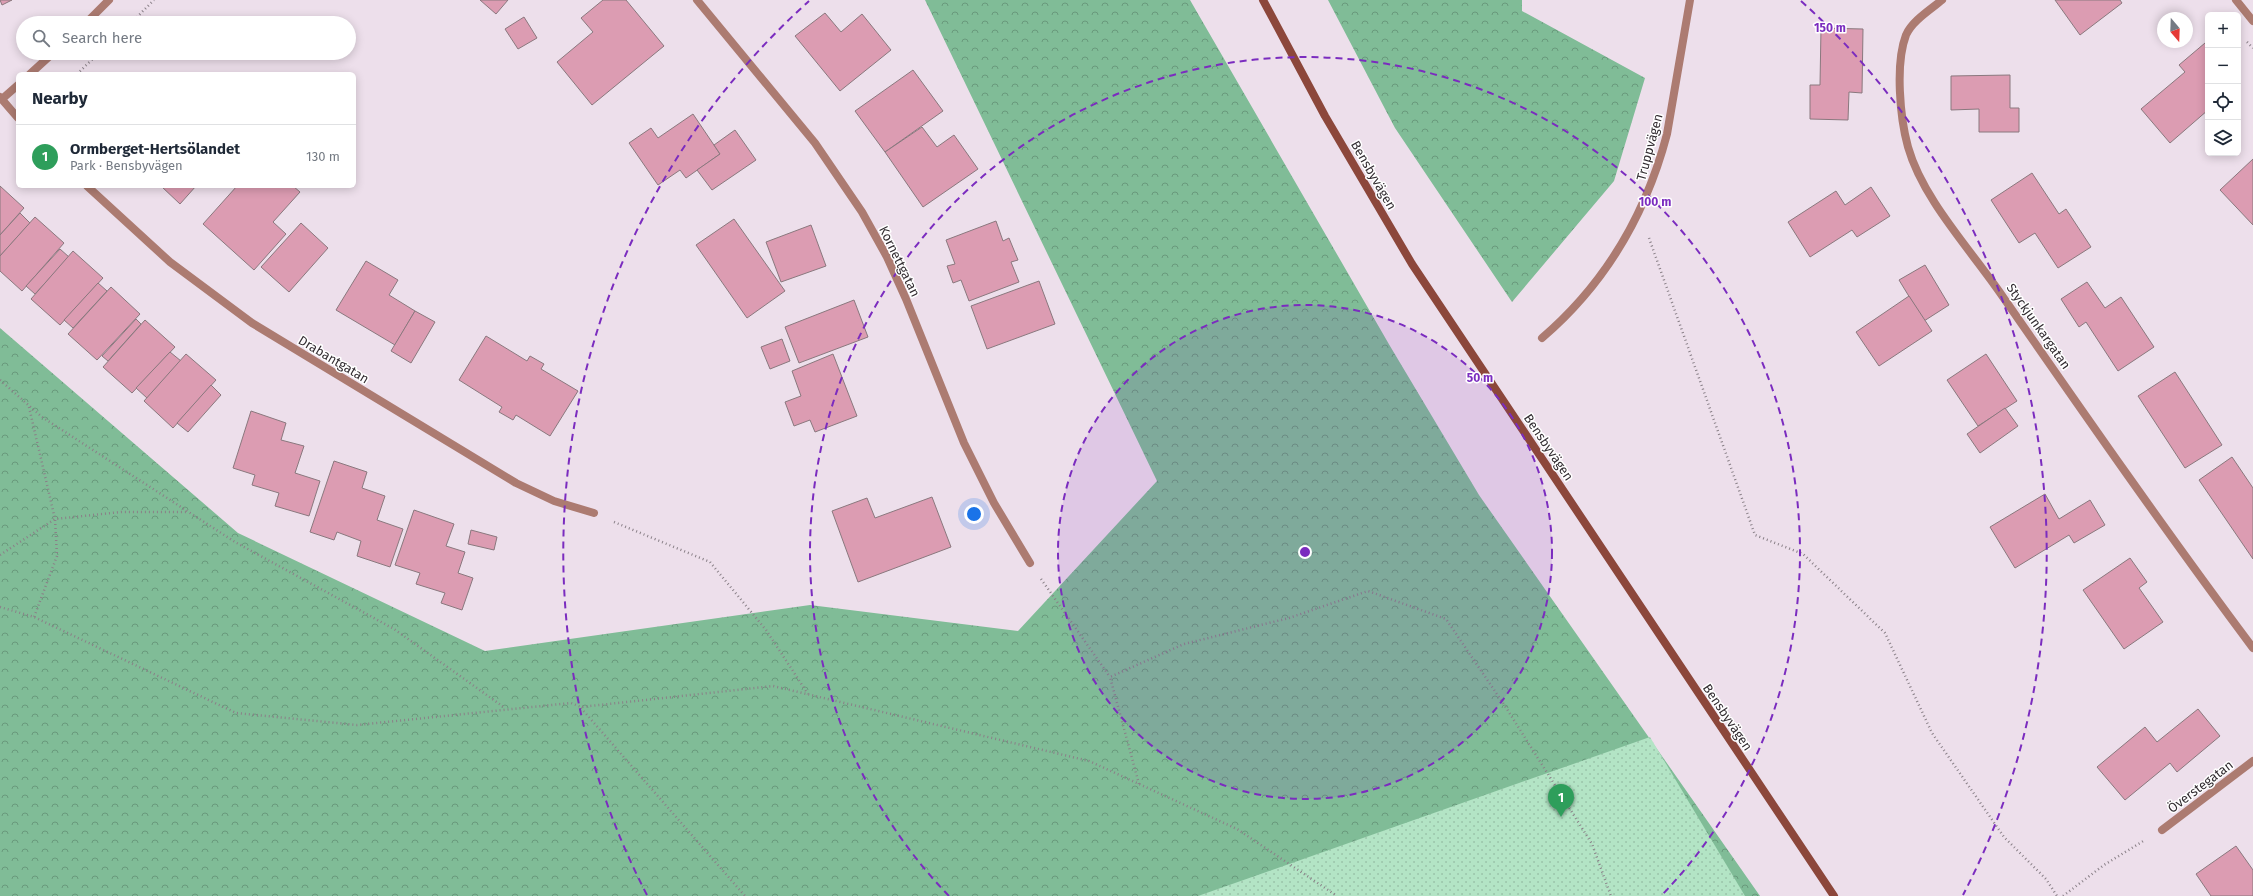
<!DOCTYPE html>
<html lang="en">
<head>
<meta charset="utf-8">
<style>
	:root { --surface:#fff; --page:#f6f6f7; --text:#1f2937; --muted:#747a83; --line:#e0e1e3; --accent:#2f8f43 }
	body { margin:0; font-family:"Fira Sans",sans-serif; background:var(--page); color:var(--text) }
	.controls { position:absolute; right:12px; top:12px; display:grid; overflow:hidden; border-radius:6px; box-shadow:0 2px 10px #0003 }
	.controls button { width:36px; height:36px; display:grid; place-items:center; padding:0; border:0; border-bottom:1px solid var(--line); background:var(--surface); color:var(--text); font:20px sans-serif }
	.compass { position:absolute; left:2157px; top:12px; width:36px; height:36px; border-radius:50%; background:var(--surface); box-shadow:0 2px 10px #0003; rotate:161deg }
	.you { position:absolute; left:974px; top:514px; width:14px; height:14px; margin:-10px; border:3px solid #fff; border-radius:50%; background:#1a73e8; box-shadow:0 0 0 6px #1a73e833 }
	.badge { display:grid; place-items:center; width:26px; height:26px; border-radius:50%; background:var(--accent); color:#fff; font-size:13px; font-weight:700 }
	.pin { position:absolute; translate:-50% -33px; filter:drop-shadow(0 1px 2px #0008) }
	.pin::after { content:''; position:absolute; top:21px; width:14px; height:12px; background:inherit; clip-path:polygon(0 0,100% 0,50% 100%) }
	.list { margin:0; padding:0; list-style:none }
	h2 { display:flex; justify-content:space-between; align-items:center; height:52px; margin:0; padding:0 16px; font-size:17px }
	h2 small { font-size:13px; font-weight:400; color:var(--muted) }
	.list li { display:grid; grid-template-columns:26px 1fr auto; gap:12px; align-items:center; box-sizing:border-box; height:64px; padding:0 16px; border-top:1px solid var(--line) }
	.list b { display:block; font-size:15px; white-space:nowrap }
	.list p { margin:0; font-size:13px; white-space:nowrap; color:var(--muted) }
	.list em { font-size:13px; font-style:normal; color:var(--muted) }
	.icon { flex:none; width:22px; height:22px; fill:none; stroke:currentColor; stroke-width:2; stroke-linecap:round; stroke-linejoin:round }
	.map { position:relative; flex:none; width:2253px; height:896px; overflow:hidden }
	.search { position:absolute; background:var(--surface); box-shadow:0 2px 10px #0003; left:16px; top:16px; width:340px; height:44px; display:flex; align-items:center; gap:10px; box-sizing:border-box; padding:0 14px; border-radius:22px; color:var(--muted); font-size:15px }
	.panel { position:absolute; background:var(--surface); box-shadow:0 2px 10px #0003; left:16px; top:72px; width:340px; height:116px; border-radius:6px }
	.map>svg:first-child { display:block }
</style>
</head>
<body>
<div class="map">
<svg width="2253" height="896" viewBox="0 0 2253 896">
	<defs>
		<pattern id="forest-crowns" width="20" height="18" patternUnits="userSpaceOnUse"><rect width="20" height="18" fill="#80bc97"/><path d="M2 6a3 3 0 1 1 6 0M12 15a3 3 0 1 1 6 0" fill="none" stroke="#69997c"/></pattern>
		<pattern id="park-dots" width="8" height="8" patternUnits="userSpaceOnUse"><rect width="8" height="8" fill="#b3e4c5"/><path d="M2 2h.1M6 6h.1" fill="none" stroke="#9ac4aa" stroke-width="1.8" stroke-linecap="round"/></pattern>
	</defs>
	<rect width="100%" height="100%" fill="#eddfeb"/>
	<g fill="url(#forest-crowns)">
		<path d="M925,0h265l200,346 89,149 281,401h-1760v-568l238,205 247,118 325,-46 208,26 139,-150z"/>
		<path d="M1328,0h194v11l123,67 -31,103 -102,121 -117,-174z"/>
	</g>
	<path fill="url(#park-dots)" d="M1650,737l95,159h-547z"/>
	<g fill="#dc9cb2" stroke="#8a787e">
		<path d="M0,0h12l-10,5z"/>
		<path d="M480,0h28l-12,14z"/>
		<path d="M603,0h23l38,46 -72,59 -35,-43 36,-30 -12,-14z"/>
		<path d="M2055,0h65l2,3 -42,32z"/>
		<path d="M825,13l16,19 21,-18 29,36 -51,41 -45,-55z"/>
		<path d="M524,17l13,21 -19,11 -13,-20z"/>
		<path d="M1821,28l42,1 -1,64 -13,-1 -1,28 -38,-1v-34h10z"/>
		<path d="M2205,43l3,3v64l-38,33 -29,-34 44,-37 -6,-7z"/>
		<path d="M913,70l30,41 -58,41 -30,-41z"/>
		<path d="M2010,75v33h9v24h-40v-23l-28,1v-34z"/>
		<path d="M693,114l27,40 -34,24 -6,-8 -22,15 -29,-42 22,-15 7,10z"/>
		<path d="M922,127l15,20 17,-12 24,34 -55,38 -38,-55z"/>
		<path d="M735,130l21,30 -44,30 -15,-20 23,-16 -6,-9z"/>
		<path d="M2253,159v66l-33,-35z"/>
		<path d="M2032,173l27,41 7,-5 25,38 -33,21 -23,-35 -16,10 -28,-43z"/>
		<path d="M0,186l24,22 -24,27z"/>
		<path d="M161,186h35l-16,18z"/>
		<path d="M237,186h56l7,6 -27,30 13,12 -32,36 -51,-46z"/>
		<path d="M1871,187l19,29 -33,21 -5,-7 -42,27 -22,-35 48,-31 9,14z"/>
		<path d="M20,213l10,10 -30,33v-21z"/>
		<path d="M35,217l29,26 -42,48 -22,-20v-15z"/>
		<path d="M734,219l51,72 -38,27 -51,-73z"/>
		<path d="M996,221l7,20 6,-3 9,22 -7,2 8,20 -50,19 -8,-21 -8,3 -6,-17 8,-2 -9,-24z"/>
		<path d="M301,223l27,25 -39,44 -28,-25z"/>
		<path d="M811,225l15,41 -45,16 -15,-40z"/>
		<path d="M60,249l9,8 -34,37 -9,-8z"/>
		<path d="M73,251l30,27 -43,47 -29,-26z"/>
		<path d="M366,261l32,19 -9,15 26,16 -20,34 -59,-35z"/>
		<path d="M1925,265l24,40 -25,16 -25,-41z"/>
		<path d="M1039,281l16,43 -68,25 -16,-43z"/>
		<path d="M2087,282l18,26 16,-11 33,50 -36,24 -32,-49 -7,5 -18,-28z"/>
		<path d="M98,283l9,8 -34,37 -9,-8z"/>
		<path d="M111,287l29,27 -43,46 -29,-26z"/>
		<path d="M1909,296l23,35 -53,35 -23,-34z"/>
		<path d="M854,300l14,37 -69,26 -14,-36z"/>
		<path d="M415,311l20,11 -24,41 -20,-12z"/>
		<path d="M136,319l5,5 -33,37 -6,-5z"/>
		<path d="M145,320l30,27 -43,46 -29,-26z"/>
		<path d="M486,336l41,25 3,-5 14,8 -3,5 37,22 -28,45 -34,-21 -3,5 -14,-8 3,-5 -43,-27z"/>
		<path d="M782,339l8,22 -20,8 -9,-22z"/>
		<path d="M170,352l11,9 -34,37 -11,-10z"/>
		<path d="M186,354l30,26 -43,48 -29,-27z"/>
		<path d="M833,354l24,62 -42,16 -5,-12 -16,6 -9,-24 16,-6 -9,-25z"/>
		<path d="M1986,354l31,47 -39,25 -31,-46z"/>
		<path d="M2175,372l47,73 -37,23 -47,-72z"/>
		<path d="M211,385l10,10 -33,37 -11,-9z"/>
		<path d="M2005,408l13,18 -38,27 -13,-19z"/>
		<path d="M251,411l35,12 -5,17 23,6 -9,27 25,8 -11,35 -34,-10 4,-13 -27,-8 3,-10 -22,-7z"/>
		<path d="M2232,457l21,31v71l-54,-79z"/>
		<path d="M334,461l33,11 -5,16 23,8 -8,24 26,9 -13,38 -33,-11 4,-15 -24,-9 -3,8 -24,-8z"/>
		<path d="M2045,494l14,25 31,-19 15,25 -31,18 -5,-8 -54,33 -25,-41z"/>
		<path d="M932,497l19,50 -93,35 -26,-71 35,-13 8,20z"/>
		<path d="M414,510l40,14 -8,22 19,6 -7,21 15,5 -11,32 -21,-7 4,-10 -29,-9 4,-11 -25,-8z"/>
		<path d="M471,530l26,7 -3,13 -26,-6z"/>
		<path d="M2130,558l17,24 -8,6 24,34 -39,27 -41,-59z"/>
		<path d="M2198,709l22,27 -43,36 -7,-9 -45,37 -28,-33 48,-40 12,15z"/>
		<path d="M2236,846l17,24v26h-42l-15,-22z"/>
	</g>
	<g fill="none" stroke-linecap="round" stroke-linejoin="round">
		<g stroke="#8a8088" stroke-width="2.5" stroke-dasharray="1 3" stroke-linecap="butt">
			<path d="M131,23l23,-23"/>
			<path d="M2247,42l6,6"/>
			<path d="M77,74l22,-21"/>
			<path d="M1649,238l106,297 48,19 82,79 47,100 72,104 42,42 11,17"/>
			<path d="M0,380l42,37 193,125 159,87 111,79"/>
			<path d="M29,407l26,112 2,37 -23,61"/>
			<path d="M614,522l96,40 56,68 42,64"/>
			<path d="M0,555l55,-36 66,-7h67"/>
			<path d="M1041,579l69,98"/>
			<path d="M0,607l34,10 202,96 121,12 214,-22 10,4 192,-21 316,75 148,68 100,67"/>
			<path d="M581,708l164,188"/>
			<path d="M1139,784l-29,-107 74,-33 105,-26 79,-27 78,28 59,87 87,138 19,52"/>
			<path d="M2063,896l41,-31 41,-25"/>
		</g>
		<g stroke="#ac7b71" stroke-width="8">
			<path d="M697,0l118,143 47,69 25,45 19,42 58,144 30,60 36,60"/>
			<path d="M1942,0c-12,10 -30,21 -36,35 -11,29 -6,83 2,112 15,53 64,104 95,150 82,118 164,236 250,351"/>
			<path d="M2236,0l17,21"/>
			<path d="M86,23l23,-23"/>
			<path d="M30,74l23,-21"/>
			<path d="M0,97l18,21"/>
			<path d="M2,99l16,-14"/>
			<path d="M87,186l83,76 82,61 264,160 38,18 40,12"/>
			<path d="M1542,338c63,-54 104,-124 125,-204l23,-134"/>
			<path d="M2162,830l91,-69"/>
		</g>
		<path stroke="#8c473b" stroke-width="8" d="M1263,0l62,116 87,148 422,632"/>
	</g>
	<circle cx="1305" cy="552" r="247" fill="#7b2cbf" fill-opacity=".12"/>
	<g fill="none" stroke="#7b2cbf" stroke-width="2" stroke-dasharray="7 5">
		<circle cx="1305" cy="552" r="247"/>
		<path d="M949 896A495 495 0 1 1 1661 896"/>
		<path d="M647 895A742 742 0 0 1 809 1M1801 1A742 742 0 0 1 1963 895"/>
	</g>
	<g text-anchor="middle" stroke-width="3" stroke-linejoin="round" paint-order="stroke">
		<g font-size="13" fill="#322c31" stroke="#fff">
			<text transform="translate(1649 147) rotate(-75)" y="5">Truppvägen</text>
			<text transform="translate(1374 175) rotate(60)" y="5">Bensbyvägen</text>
			<text transform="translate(900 261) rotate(64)" y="5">Kornettgatan</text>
			<text transform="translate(2039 326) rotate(55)" y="5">Styckjunkargatan</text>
			<text transform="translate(334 359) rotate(31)" y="5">Drabantgatan</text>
			<text transform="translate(1549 447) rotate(56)" y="5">Bensbyvägen</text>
			<text transform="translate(1728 717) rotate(56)" y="5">Bensbyvägen</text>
			<text transform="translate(2200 786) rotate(-37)" y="5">Överstegatan</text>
		</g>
	</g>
	<circle cx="1305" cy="552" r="6" fill="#7b2cbf" stroke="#fff" stroke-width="2"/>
	<g font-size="12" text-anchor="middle" font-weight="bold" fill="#7b2cbf" stroke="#fff" stroke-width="3" stroke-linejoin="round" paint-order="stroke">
		<text x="1830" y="32">150 m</text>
		<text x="1655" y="206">100 m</text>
		<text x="1480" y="382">50 m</text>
	</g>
</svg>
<div class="controls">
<button>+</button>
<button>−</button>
<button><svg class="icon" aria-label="locate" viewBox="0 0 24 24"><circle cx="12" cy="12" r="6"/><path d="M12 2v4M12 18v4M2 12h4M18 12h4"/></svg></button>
<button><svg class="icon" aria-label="layers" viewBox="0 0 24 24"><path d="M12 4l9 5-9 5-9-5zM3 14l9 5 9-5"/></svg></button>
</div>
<svg class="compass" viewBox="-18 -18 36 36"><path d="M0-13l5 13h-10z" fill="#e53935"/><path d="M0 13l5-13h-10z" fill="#747a83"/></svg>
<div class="you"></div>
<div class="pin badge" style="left:1561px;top:817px;background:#2e9e5b">1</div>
<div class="search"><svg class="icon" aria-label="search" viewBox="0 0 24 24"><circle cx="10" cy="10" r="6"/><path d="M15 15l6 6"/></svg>Search here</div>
<section class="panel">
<h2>Nearby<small></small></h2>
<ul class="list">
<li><span class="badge" style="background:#2e9e5b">1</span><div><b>Ormberget-Hertsölandet</b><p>Park · Bensbyvägen</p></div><em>130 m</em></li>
</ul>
</section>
</div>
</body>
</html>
